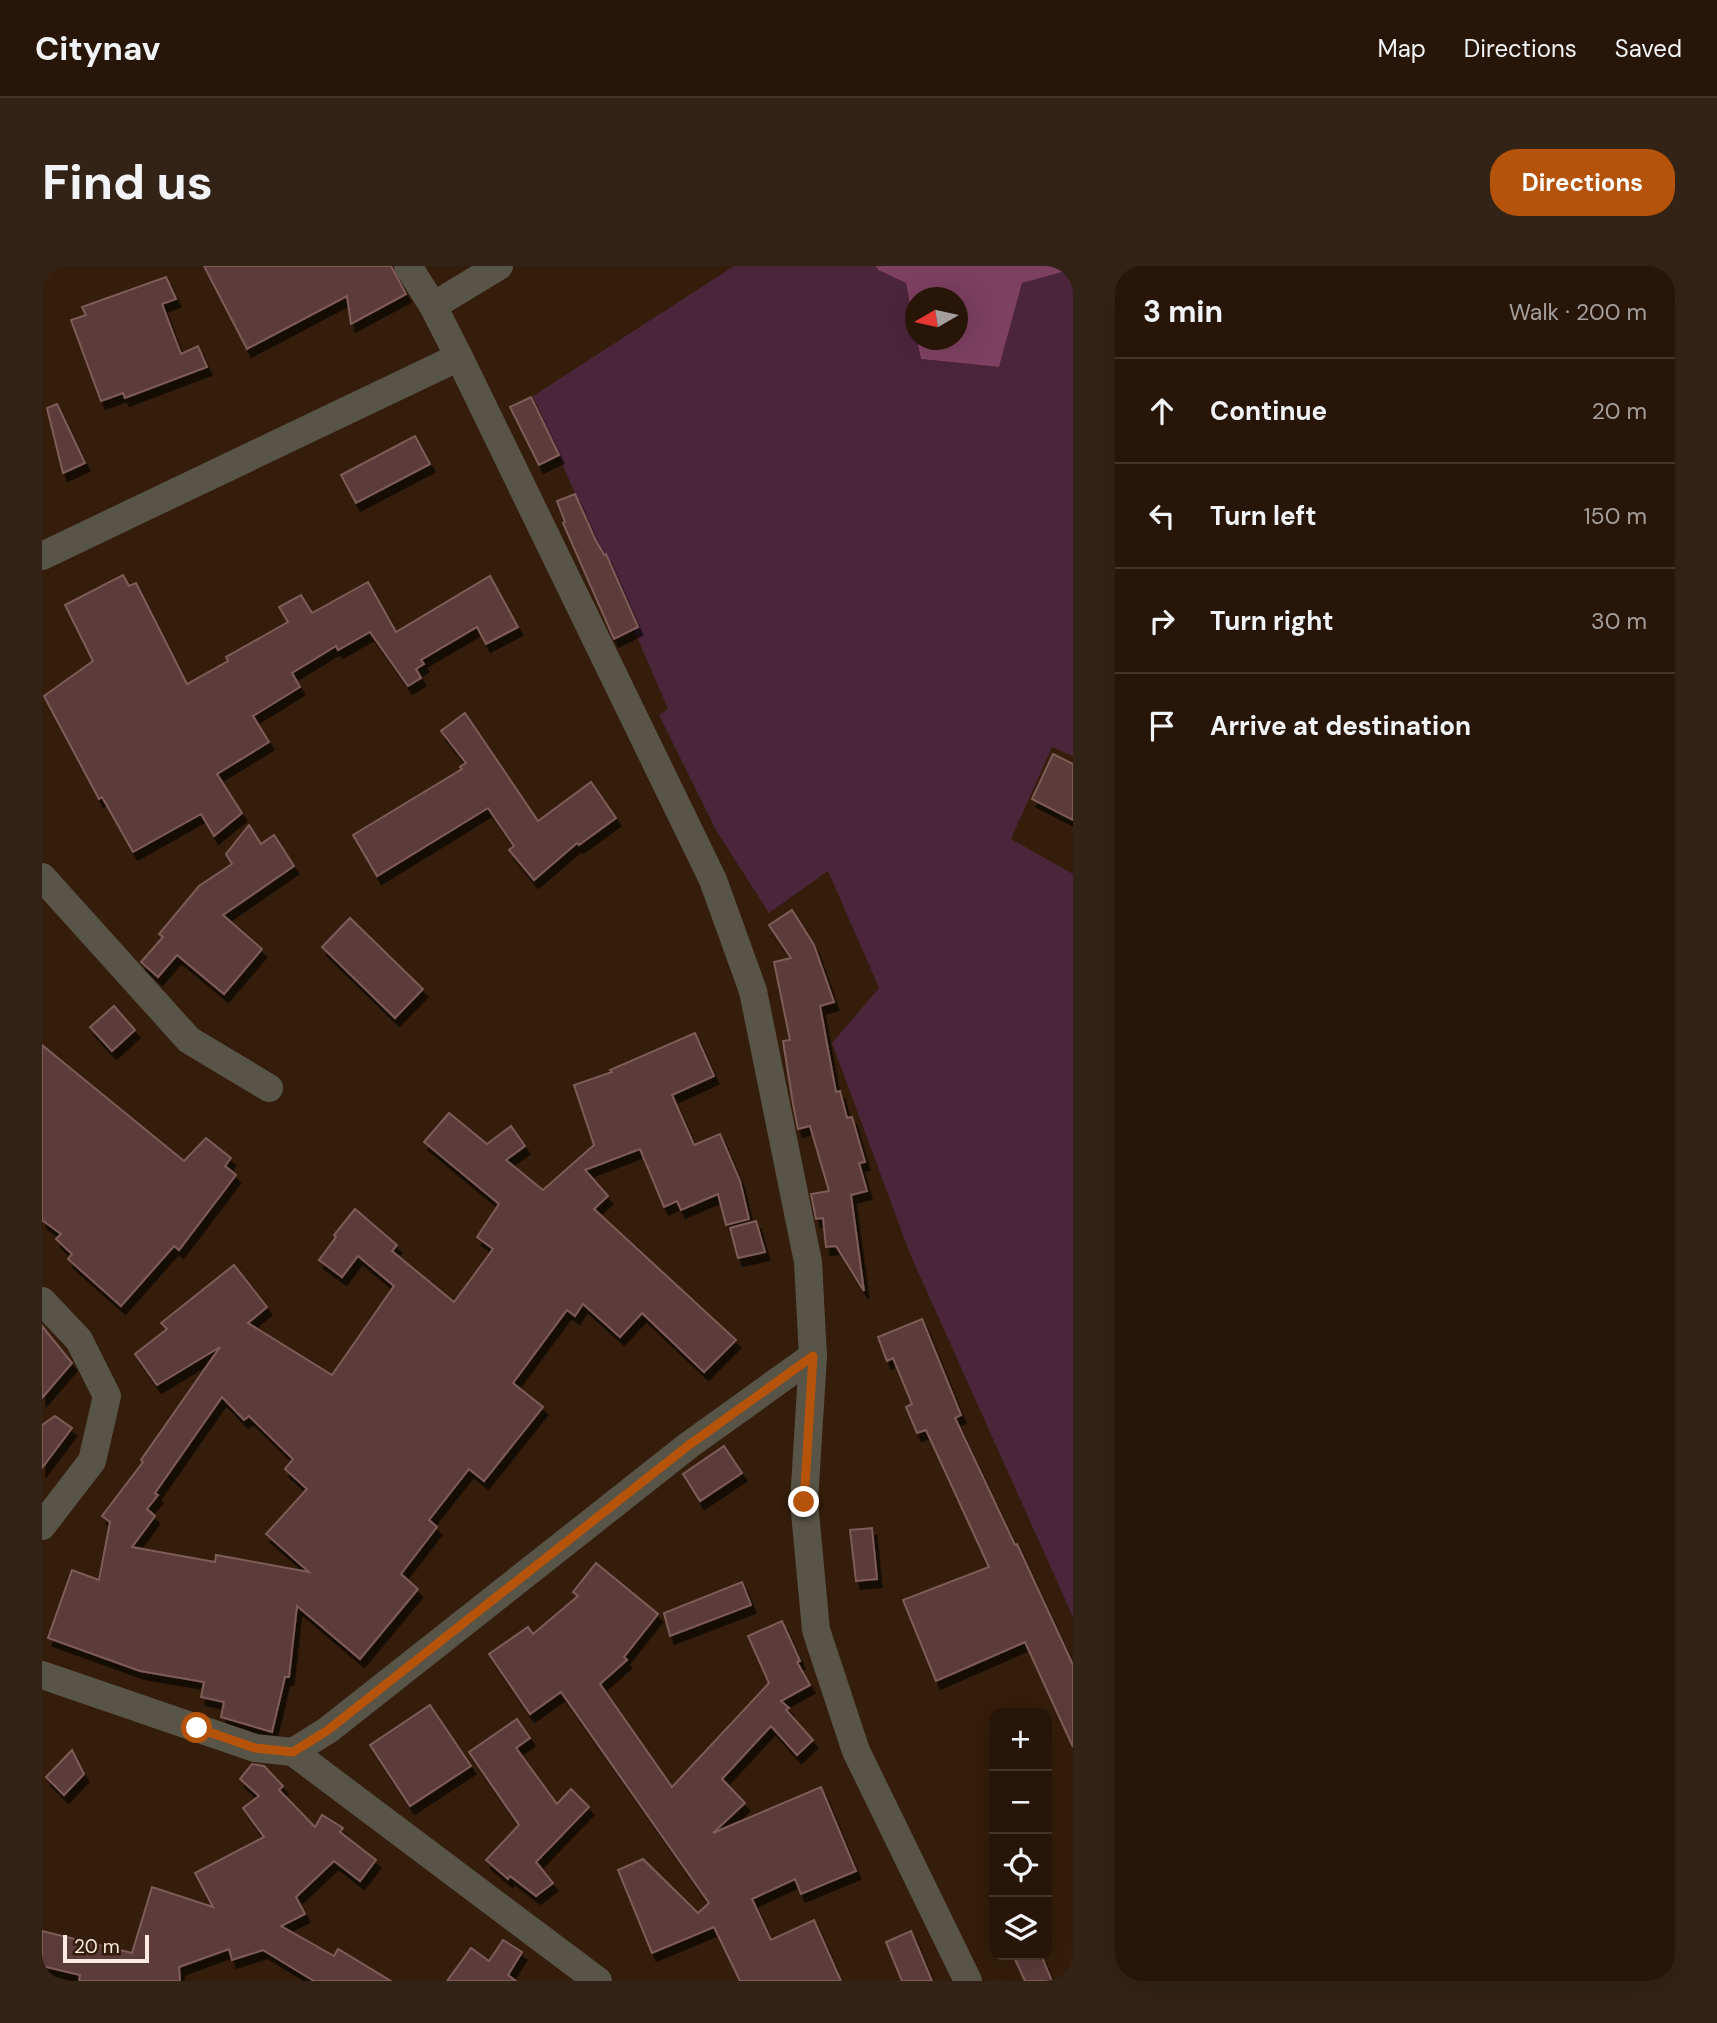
<!DOCTYPE html>
<html lang="en">
<head>
<meta charset="utf-8">
<style>
	:root { --surface:#271608; --page:#332316; --text:#f1f3f6; --muted:#a49f9c; --line:#433529; --accent:#b45309 }
	body { margin:0; font-family:"DM Sans",sans-serif; background:var(--page); color:var(--text) }
	.controls { position:absolute; right:21px; bottom:21px; display:grid; overflow:hidden; border-radius:14px; box-shadow:0 7px 28px #0002 }
	.controls button { width:63px; height:63px; display:grid; place-items:center; padding:0; border:0; border-bottom:2px solid var(--line); background:var(--surface); color:var(--text); font:35px sans-serif }
	.compass { position:absolute; left:863px; top:21px; width:63px; height:63px; border-radius:50%; background:var(--surface); box-shadow:0 7px 28px #0002; rotate:261deg }
	.scale { position:absolute; left:21px; bottom:18px; width:86px; box-sizing:border-box; padding-left:7px; border:4px solid #fbebe0; border-top:0; font-size:19px; line-height:24px; white-space:nowrap; color:#fbebe0; -webkit-text-stroke:5px #341d0a; paint-order:stroke }
	.stop { position:absolute; width:21px; height:21px; margin:-16px; border:5px solid #b45309; border-radius:50%; background:#fff }
	.stop.end { background:#b45309; border-color:#fff; box-shadow:0 2px 7px #0008 }
	.list { margin:0; padding:0; list-style:none }
	h2 { display:flex; justify-content:space-between; align-items:center; height:91px; margin:0; padding:0 28px; font-size:30px }
	h2 small { font-size:23px; font-weight:400; color:var(--muted) }
	.list li { display:grid; grid-template-columns:46px 1fr auto; gap:21px; align-items:center; box-sizing:border-box; height:105px; padding:0 28px; border-top:2px solid var(--line) }
	.list b { display:block; font-size:26px; white-space:nowrap }
	.list em { font-size:23px; font-style:normal; color:var(--muted) }
	.icon { flex:none; width:38px; height:38px; fill:none; stroke:currentColor; stroke-width:2; stroke-linecap:round; stroke-linejoin:round }
	.map { position:relative; flex:none; width:1031px; height:1715px; overflow:hidden; border-radius:28px }
	header { display:flex; align-items:center; gap:42px; box-sizing:border-box; height:98px; padding:0 35px; background:var(--surface); border-bottom:2px solid var(--line) }
	header strong { font-size:33px }
	nav { display:flex; gap:38px; margin-inline-start:auto; font-size:24px }
	.intro { display:flex; align-items:center; justify-content:space-between; box-sizing:border-box; height:168px; padding:0 42px }
	h1 { margin:0; font-size:49px }
	.button { padding:18px 32px; border-radius:28px; background:var(--accent); color:#fff; font-size:24px; font-weight:700 }
	main { display:flex; gap:42px; padding:0 42px }
	aside { flex:1; background:var(--surface); border-radius:28px; box-shadow:0 7px 28px #0002 }
	.map>svg:first-child { display:block }
</style>
</head>
<body>
<header>
<strong>Citynav</strong>
<nav><a>Map</a><a>Directions</a><a>Saved</a></nav>
</header>
<div class="intro"><h1>Find us</h1><a class="button">Directions</a></div>
<main>
<div class="map">
<svg width="1031" height="1715" viewBox="0 0 1031 1715">
	<defs>
		<filter id="shadow"><feDropShadow dx="4.5" dy="8" stdDeviation="0" flood-color="#0009"/></filter>
	</defs>
	<rect width="100%" height="100%" fill="#341d0a"/>
	<path fill="#4b2539" d="M692,0h142l2,4 28,13 10,57h1l4,19 78,8 23,-84 51,-14v487l-21,-9 -41,92 62,35v743l-163,-363 -78,-211 47,-55 -51,-117 -59,42 -52,-81 -58,-117 9,-6 -135,-313z"/>
	<path fill="#7e4061" d="M834,0h197v3l-51,14 -23,84 -78,-8 -4,-19h41v-42h-42l-1,32 -9,-47 -28,-13z"/>
	<g fill="#5c3b3a" stroke="#7e5b59" stroke-width="2" fill-rule="evenodd" filter="url(#shadow)">
		<path d="M162,0h187l15,28 -55,30 -4,-28 -100,53z"/>
		<path d="M124,11l10,22 -14,5 19,50 17,-8 9,21 -82,31 -2,-5 -22,8 -30,-81 15,-5 -4,-8z"/>
		<path d="M489,131l28,58 -20,10 -29,-58z"/>
		<path d="M15,138l28,59 -22,10 -16,-65z"/>
		<path d="M373,170l15,28 -74,39 -15,-28z"/>
		<path d="M533,228l20,45 9,16 2,-1 32,73 -24,12 -51,-116 2,-1 -8,-21z"/>
		<path d="M81,309l6,11 7,-3 51,101 41,-23 -2,-4 62,-35 -9,-15 22,-12 11,18 56,-31 28,50 94,-56 28,51 -32,17 -9,-17 -56,33 3,4 -8,5 5,9 -13,8 -38,-54 -32,18 -2,-4 -44,27 8,14 -47,29 16,26 -52,32 25,39 -28,23 -13,-22 -68,38 -31,-55 -3,2 -55,-103 49,-35 -28,-56z"/>
		<path d="M423,447l73,108 53,-39 25,36 -37,27 -2,-2 -43,37 -25,-30 5,-4 -26,-38 -111,68 -24,-41 109,-66 -2,-2 6,-4 -25,-32z"/>
		<path d="M1011,488l20,10v56l-41,-21z"/>
		<path d="M207,559l12,19 13,-9 20,31 -71,49 39,34 -38,45 -47,-39 -19,22 -17,-15 22,-25 -4,-3 40,-48 33,-22 -6,-10z"/>
		<path d="M750,644l22,35 20,57 -14,4 16,86 4,-1 7,27 5,-1 13,45 -6,1 8,28 -16,4 13,96 -28,-45 -10,1 -3,-29 -7,1 -5,-25 18,-3 -19,-65 -12,3 -5,-25 -10,-63 7,-1 -16,-78 17,-4 -22,-33z"/>
		<path d="M308,652l73,71 -28,29 -73,-71z"/>
		<path d="M72,740l21,24 -23,21 -22,-24z"/>
		<path d="M653,767l19,43 -42,19 22,50 26,-11 20,47 9,38 -23,6 -8,-31 -37,16 -4,-9 -13,6 -24,-58 -55,21 23,26 -14,13 142,131 -32,32 -62,-59 -22,24 -37,-33 -8,12 -8,-6 -54,73 30,24 -59,74 -15,-12 -40,51 8,7 -36,47 17,15 -58,70 -63,-53 -8,71h-4l-13,55 -51,-15 3,-15 -23,-5 3,-15 -64,-11 -92,-33 24,-68 27,10 11,-58 -8,-6 41,-54 -2,-2 79,-113 -63,38 -22,-31 32,-25 -6,-6 73,-58 33,42 -19,16 84,52 62,-89 -36,-30 -16,21 -23,-17 17,-23 -2,-2 21,-26 42,36 -5,6 62,51 39,-53 -16,-12 22,-33 -75,-62 25,-29 38,31 24,-18 14,20 -19,14 37,30 51,-45 -20,-60 38,-13 -2,-2zM180,1131l22,23 5,-4 44,43 -8,10 22,20 -41,45 43,38 -93,-17 -1,7 -83,-15 23,-31 -8,-7 11,-14 -3,-2z"/>
		<path d="M0,779l142,116 22,-23 25,20 -6,8 11,9 -57,75 -5,-4 -53,60 -53,-47 4,-5 -16,-15 5,-5 -19,-14z"/>
		<path d="M714,955l9,31 -27,6 -8,-30z"/>
		<path d="M880,1053l39,96 -6,3 60,127 2,-1 56,121v82l-48,-105 -89,39 -33,-81 86,-33 -63,-137 -9,3 -11,-26 6,-3 -19,-46 -6,3 -9,-24z"/>
		<path d="M0,1060l30,37 -30,35z"/>
		<path d="M13,1150l17,12 -30,40v-43z"/>
		<path d="M682,1180l18,27 -42,28 -17,-27z"/>
		<path d="M830,1262l5,51 -21,2 -6,-51z"/>
		<path d="M554,1297l62,51 -34,43 3,3 -27,24 72,103 97,-104 -21,-47 34,-15 18,40 -3,1 13,23 -29,16 8,7 -3,2 27,30 -16,15 -26,-29 -49,53 23,24 -32,30 108,-46 35,84 -55,23 -6,-15 -43,20 19,41 43,-20 27,61h-101l-26,-54 -62,26 -34,-83 25,-11 55,54 11,-10 -148,-211 -31,22 -41,-60 39,-27 5,7 45,-38 -5,-4z"/>
		<path d="M700,1316l9,23 -81,31 -6,-23z"/>
		<path d="M388,1439l41,61 -61,40 -40,-61z"/>
		<path d="M475,1453l13,19 -14,10 41,56 14,-15 18,18 -53,55 17,21 -17,13 -26,-20 -2,3 -22,-19 33,-35 -50,-73z"/>
		<path d="M30,1484l12,24 -20,21 -18,-18z"/>
		<path d="M210,1498l12,2 19,20 -4,4 36,37 7,-12 21,13 -3,4 36,28 -16,21 -26,-20 -38,36 9,17 -24,12 53,30 4,-7 53,32h-77l-51,-31 -31,10 -3,-11 -50,18 1,14h-101l1,-6 -38,-9v-35l90,22 20,-66 61,20 -18,-34 69,-36 -21,-29 16,-12 -19,-17z"/>
		<path d="M869,1665l21,50h-30l-16,-39z"/>
		<path d="M461,1674l19,12 -14,23 8,6h-69l24,-33 18,13z"/>
		<path d="M971,1689h28l11,26h-27z"/>
	</g>
	<g fill="none" stroke-linecap="round" stroke-linejoin="round">
		<g stroke="#585447" stroke-width="28">
			<path d="M366,0l25,40 26,51 254,523 40,111 55,271 5,94 -9,146 12,128 40,121 112,230"/>
			<path d="M391,40l66,-40"/>
			<path d="M0,290l417,-199"/>
			<path d="M0,611l147,163 80,48"/>
			<path d="M0,1035l37,39 28,56 -15,65 -50,65"/>
			<path d="M0,1409l213,73 38,4 35,-22 361,-285 124,-89"/>
			<path d="M251,1486l305,229"/>
		</g>
	</g>
	<g fill="none" stroke-linecap="round" stroke-linejoin="round">
		<path stroke="#b45309" stroke-width="9" d="M155,1462l58,20 38,4 35,-22 361,-285 124,-89 -9,146"/>
	</g>
</svg>
<div class="controls">
<button>+</button>
<button>−</button>
<button><svg class="icon" aria-label="locate" viewBox="0 0 24 24"><circle cx="12" cy="12" r="6"/><path d="M12 2v4M12 18v4M2 12h4M18 12h4"/></svg></button>
<button><svg class="icon" aria-label="layers" viewBox="0 0 24 24"><path d="M12 4l9 5-9 5-9-5zM3 14l9 5 9-5"/></svg></button>
</div>
<svg class="compass" viewBox="-18 -18 36 36"><path d="M0-13l5 13h-10z" fill="#e53935"/><path d="M0 13l5-13h-10z" fill="#a49f9c"/></svg>
<div class="scale">20 m</div>
<div class="stop" style="left:155px;top:1462px"></div>
<div class="stop end" style="left:762px;top:1236px"></div>
</div>
<aside>
<h2>3 min<small>Walk · 200 m</small></h2>
<ul class="list">
<li><svg class="icon" aria-label="ahead" viewBox="0 0 24 24"><path d="M12 20V5M6 11l6-6 6 6"/></svg><div><b>Continue</b></div><em>20 m</em></li>
<li><svg class="icon" aria-label="left" viewBox="0 0 24 24"><path d="M17 20v-9H6M10 6l-5 5 5 5"/></svg><div><b>Turn left</b></div><em>150 m</em></li>
<li><svg class="icon" aria-label="right" viewBox="0 0 24 24"><path d="M7 20v-9h11M14 6l5 5-5 5"/></svg><div><b>Turn right</b></div><em>30 m</em></li>
<li><svg class="icon" aria-label="arrive" viewBox="0 0 24 24"><path d="M6 21V4h12l-3 4 3 4H6"/></svg><div><b>Arrive at destination</b></div></li>
</ul>
</aside>
</main>
</body>
</html>
